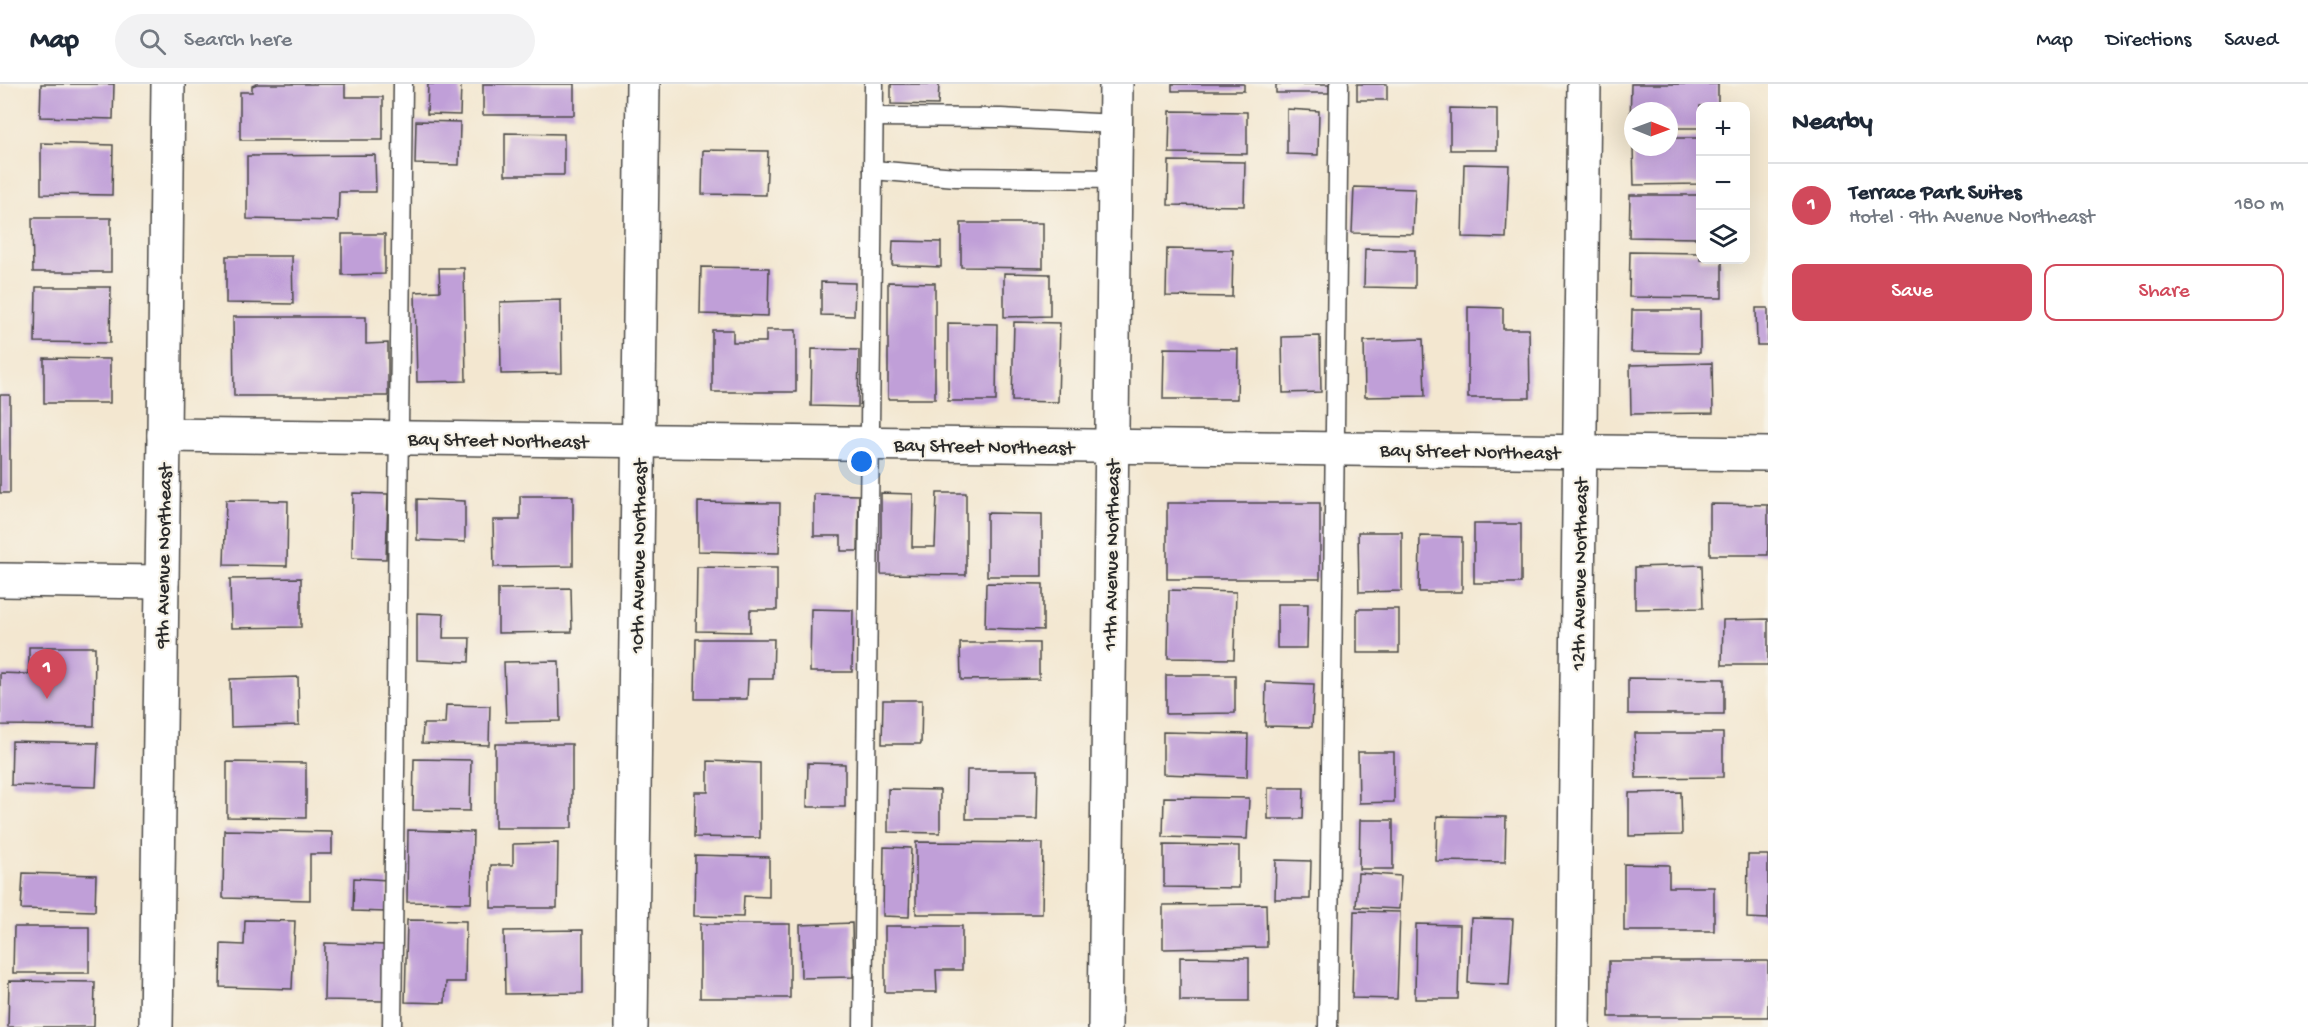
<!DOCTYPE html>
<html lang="en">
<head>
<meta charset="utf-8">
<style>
	:root { --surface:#fff; --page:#f2f2f3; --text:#1f2937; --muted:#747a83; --line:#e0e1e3; --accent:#d1495b }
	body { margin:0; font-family:"Gochi Hand",sans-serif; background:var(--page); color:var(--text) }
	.controls { position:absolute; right:18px; top:18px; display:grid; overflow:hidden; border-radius:12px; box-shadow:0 6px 24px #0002 }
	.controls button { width:54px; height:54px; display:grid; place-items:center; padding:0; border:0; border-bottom:2px solid var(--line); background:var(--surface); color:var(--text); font:30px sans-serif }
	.compass { position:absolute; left:1624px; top:18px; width:54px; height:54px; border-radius:50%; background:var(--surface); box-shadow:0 6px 24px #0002; rotate:91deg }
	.you { position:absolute; left:862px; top:378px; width:21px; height:21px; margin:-15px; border:4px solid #fff; border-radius:50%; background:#1a73e8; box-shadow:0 0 0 9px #1a73e833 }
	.badge { display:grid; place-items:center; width:39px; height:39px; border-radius:50%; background:var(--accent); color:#fff; font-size:20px; font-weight:700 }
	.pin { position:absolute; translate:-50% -50px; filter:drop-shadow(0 2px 3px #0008) }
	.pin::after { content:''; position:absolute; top:32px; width:21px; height:18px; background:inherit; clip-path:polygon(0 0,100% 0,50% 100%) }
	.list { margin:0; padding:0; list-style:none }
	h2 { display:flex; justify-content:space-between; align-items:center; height:78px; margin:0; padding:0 24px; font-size:26px }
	h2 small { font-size:20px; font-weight:400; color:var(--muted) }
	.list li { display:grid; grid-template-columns:39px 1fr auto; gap:18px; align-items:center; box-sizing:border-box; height:84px; padding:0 24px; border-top:2px solid var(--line) }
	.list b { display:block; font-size:22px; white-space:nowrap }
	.list p { margin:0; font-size:20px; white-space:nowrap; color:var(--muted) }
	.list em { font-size:20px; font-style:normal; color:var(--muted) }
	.actions { display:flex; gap:12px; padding:18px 24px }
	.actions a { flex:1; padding:14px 0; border:2px solid var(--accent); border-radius:12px; text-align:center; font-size:21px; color:var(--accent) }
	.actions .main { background:var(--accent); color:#fff }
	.icon { flex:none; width:33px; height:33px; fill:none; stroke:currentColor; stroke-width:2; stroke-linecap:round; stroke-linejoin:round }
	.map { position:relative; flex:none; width:1768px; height:943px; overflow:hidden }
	header { display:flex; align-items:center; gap:36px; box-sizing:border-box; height:84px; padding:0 30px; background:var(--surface); border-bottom:2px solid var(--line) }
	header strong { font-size:28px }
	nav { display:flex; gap:33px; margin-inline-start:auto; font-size:21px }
	.search { width:420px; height:54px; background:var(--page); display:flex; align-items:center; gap:15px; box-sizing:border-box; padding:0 21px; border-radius:33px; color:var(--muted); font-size:22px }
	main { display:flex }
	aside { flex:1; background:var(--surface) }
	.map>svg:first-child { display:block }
</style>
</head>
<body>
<header>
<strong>Map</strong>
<div class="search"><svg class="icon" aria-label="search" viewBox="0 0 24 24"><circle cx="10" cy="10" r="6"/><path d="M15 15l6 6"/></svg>Search here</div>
<nav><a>Map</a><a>Directions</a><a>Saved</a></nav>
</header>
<main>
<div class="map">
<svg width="1768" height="943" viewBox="0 0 1768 943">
	<rect width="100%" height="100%" fill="#f7f3e8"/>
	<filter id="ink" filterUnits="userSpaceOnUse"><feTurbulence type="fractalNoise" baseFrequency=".0167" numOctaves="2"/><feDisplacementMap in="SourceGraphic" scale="12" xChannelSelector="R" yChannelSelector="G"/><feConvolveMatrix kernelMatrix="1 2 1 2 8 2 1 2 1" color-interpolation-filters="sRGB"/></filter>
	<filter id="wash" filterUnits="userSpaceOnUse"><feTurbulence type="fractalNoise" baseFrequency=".008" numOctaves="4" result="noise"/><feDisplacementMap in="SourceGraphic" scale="24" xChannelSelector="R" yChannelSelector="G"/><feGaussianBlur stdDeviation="1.35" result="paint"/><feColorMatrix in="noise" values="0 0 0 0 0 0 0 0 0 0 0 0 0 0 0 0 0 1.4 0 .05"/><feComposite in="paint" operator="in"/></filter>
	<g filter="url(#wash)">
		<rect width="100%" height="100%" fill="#f3e7d0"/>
		<g id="blocks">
			<g fill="#c09fd8">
				<path d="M41,0h73l-1,35 -73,-2z"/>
				<path d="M257,0h88v13h38v43h-143v-48h12v-6z"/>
				<path d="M428,0h33l-1,31 -33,-1z"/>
				<rect x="483" y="0" width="91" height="31"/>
				<path d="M891,0h48l-1,21 -47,-1z"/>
				<rect x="1172" y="0" width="72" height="7"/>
				<rect x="1276" y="0" width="53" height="9"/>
				<rect x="1357" y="0" width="30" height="16"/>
				<path d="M1631,0h87v22h-18v22h-31v-17h-36v16h-3z"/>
				<path d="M1450,24l47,1v41h-47z"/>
				<path d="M1287,25l32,2 -1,44 -31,-1z"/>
				<path d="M1170,27l77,1v42l-78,-1z"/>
				<path d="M416,37l44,1 -1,43 -44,-1z"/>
				<path d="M505,49l59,1v41h-59z"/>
				<path d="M1669,54h31v46l-66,1 -1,-38h36z"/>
				<path d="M41,59l72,2 -1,50 -71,-1z"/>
				<path d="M703,66l65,1 -2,44 -64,-1z"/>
				<path d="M375,71l1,37h-37l-1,29 -91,-2v-63z"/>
				<path d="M1169,77l76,1 -1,44 -76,-1z"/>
				<path d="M1464,80l45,1 -3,73 -44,-1z"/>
				<path d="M1354,103l61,2 -2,45 -61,-1z"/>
				<path d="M1630,111h70v43l-71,-1z"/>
				<path d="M32,134h79v54h-78z"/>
				<path d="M961,139h82v45l-82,-1z"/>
				<path d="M342,150h43v40l-43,1z"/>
				<path d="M893,157l48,1v25l-49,-2z"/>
				<path d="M1167,165l66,1 -1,47 -66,-1z"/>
				<path d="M1365,165l50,1v38l-51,-1z"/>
				<path d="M1630,168l70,1v7h22v38l-93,-1z"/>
				<path d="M226,172h66l1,48 -67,-1z"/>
				<path d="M701,183l68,1 -1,48 -68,-2z"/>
				<path d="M439,184h25l2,113 -49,1 -2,-90 25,-1z"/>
				<path d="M1004,189l46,1v42l-46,1z"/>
				<path d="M821,198l34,1 -1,33 -33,-1z"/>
				<path d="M888,198l47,1v116h-47z"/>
				<path d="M36,203h75l-1,56 -75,-1z"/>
				<path d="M561,216l1,73 -61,1 -1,-72z"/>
				<path d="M1468,223l35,1v21h26l1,69h-62z"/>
				<path d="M1756,224h12v37h-11z"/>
				<path d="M1632,226h68v43l-69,-1z"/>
				<path d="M233,233h133v27l22,-1v53h-154z"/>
				<path d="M1014,238l46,1 -2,79 -46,-1z"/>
				<path d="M948,239l49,1 -1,77h-48z"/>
				<path d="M712,246h21v12h33v-12h30v62h-84z"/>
				<path d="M1320,252l1,56 -38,1 -1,-56z"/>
				<path d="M1423,255l2,57 -60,1 -1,-56z"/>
				<path d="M1164,264l74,1 -1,50h-74z"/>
				<path d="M812,265l47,1 -1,57 -47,-1z"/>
				<path d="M44,274l66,1v44h-66z"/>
				<path d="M1712,279l1,50 -82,1 -1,-49z"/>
				<rect x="0" y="311" width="10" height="98"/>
				<path d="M353,409l35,1 -2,65 -34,-1z"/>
				<path d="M881,409l32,1 -1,53h23l2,-54h29v82l-85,-1z"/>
				<path d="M814,410l45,1 -1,56h-17v-15h-27z"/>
				<path d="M520,412h53v70l-79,1 -1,-47h27z"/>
				<path d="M417,415l48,2v41l-48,-2z"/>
				<path d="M226,416l62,1 -1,65 -63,-1z"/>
				<path d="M698,418l82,1 -1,50 -81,-2z"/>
				<rect x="1167" y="419" width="153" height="76"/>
				<path d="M1710,420l58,1v50h-58z"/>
				<path d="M987,429l55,1v62h-55z"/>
				<rect x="1474" y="440" width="47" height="59"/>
				<path d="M1358,448h44v59l-43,1z"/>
				<path d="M1420,452l42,1v55h-43z"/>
				<path d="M1702,481l1,43 -68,1v-42z"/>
				<path d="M697,483l80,1v42h-27v22l-54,-1z"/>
				<path d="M301,494v49l-70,1 -1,-49z"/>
				<path d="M986,499l57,1v46l-58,-2z"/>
				<path d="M571,504l1,44 -74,1v-44z"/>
				<path d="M1169,506l67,2 -2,67 -66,-1z"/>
				<path d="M1277,520h31l-1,44h-30z"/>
				<path d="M811,525l42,1 -1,62h-42z"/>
				<rect x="1357" y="525" width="42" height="44"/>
				<path d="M417,529l27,1 -1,24h27l-1,24 -52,-2z"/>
				<path d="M1768,535v46h-46l1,-45z"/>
				<path d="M696,555h78l-1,40h-25l-1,20h-52z"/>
				<path d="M960,559h79v36l-78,1z"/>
				<path d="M29,563h66l-1,79 -94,-1v-52l29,1z"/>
				<path d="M559,577l1,60 -54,1 -2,-60z"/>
				<path d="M1166,591h69v38l-69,1z"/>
				<path d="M298,593l1,48 -68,2 -1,-48z"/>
				<path d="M1628,594l96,1v35h-96z"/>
				<path d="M1266,598l48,2 -2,43 -47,-1z"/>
				<path d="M883,616h39l-1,44h-39z"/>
				<path d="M446,621l44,1 -1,39 -67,-2 1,-19h22z"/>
				<path d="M1163,648l85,2 -1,43 -84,-3z"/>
				<path d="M1635,649h88v44l-87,1z"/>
				<path d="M12,657l86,2 -2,44 -85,-2z"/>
				<rect x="495" y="660" width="77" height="84"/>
				<path d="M1358,668h36v50l-35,1z"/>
				<path d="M414,675l57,1 -1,51 -57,-1z"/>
				<path d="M708,677l52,2v75l-66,-1 1,-45h13z"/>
				<path d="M227,678l79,1v55l-79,-1z"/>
				<path d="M808,679l37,1v43h-38z"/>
				<path d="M967,686h71l-1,49h-71z"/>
				<path d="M1268,704h36l-1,31h-35z"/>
				<path d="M888,705l52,1v43l-52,-1z"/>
				<path d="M1681,708l1,43 -53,1v-43z"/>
				<path d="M1164,713l85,1 -2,41 -84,-2z"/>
				<path d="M1437,732l69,1 -1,45 -69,-1z"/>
				<path d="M1360,736h33v49h-34z"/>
				<path d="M224,746l108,2v22h-22v46l-87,-2z"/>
				<path d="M408,746l65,2 -2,71 -64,-1z"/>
				<path d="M916,758l127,1 -1,71h-126z"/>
				<path d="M558,759l-1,65h-66v-43h22v-21z"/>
				<path d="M1164,761l75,1v42l-75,-1z"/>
				<path d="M884,763l27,1 -2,69 -26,-1z"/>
				<path d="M695,771l74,2v40l-25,-1 -1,21 -49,-1z"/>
				<path d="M1748,771h20v64l-21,-1z"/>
				<path d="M1276,776l35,1 -1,38h-35z"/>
				<path d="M1624,780l45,1v22h45v44h-90z"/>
				<path d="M23,789l73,2 -1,36 -74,-2z"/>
				<path d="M1358,789l43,3 -2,33 -43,-2z"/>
				<path d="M354,794l34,2 -1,32 -34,-1z"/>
				<path d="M1266,820l1,43 -104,2v-44z"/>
				<path d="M1354,827l46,1 -3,87 -45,-1z"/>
				<path d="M1471,834l42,1 -4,66 -41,-2z"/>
				<path d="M245,836l50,1 -3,68 -72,-2 1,-43 23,1z"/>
				<path d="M407,836l59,1 -1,61h-19l-1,21 -40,-1z"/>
				<path d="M852,839l1,54 -52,1 -1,-53z"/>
				<rect x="700" y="840" width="90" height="74"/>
				<path d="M1416,840l44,1 -2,74h-43z"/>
				<path d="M885,842h77v44h-26l1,22h-52z"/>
				<path d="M14,843h75v46h-76z"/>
				<path d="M583,846v63l-78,1 -1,-63z"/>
				<path d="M325,859l61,2 -2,56 -60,-1z"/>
				<path d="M1180,873l69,1v43h-69z"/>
				<rect x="1609" y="877" width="159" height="56"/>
				<path d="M9,897l86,1 -1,45h-86z"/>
			</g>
		</g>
	</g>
	<g filter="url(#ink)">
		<use href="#blocks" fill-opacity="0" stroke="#494744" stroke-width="1.5"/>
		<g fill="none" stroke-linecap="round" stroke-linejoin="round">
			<g stroke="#494744" stroke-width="21">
				<g id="service">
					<path d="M874,33l127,1 115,6"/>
					<path d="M873,86l83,7 159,2"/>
					<path d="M392,943l11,-943"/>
					<path d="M863,943l11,-943"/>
					<path d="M1328,943l11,-943"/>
				</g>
			</g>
			<g stroke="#494744" stroke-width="36">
				<g id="minor">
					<path d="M0,496l162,2"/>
					<path d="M156,943l8,-592"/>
					<path d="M631,943l12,-943"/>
					<path d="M1105,943l11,-943"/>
					<path d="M1573,943l11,-943"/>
				</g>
			</g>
			<g stroke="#494744" stroke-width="36">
				<path id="tertiary" d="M168,0l-4,351 1604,19"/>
			</g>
			<use href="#service" stroke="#fff" stroke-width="18"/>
			<use href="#minor" stroke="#fff" stroke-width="33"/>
			<use href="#tertiary" stroke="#fff" stroke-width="33"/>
		</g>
	</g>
	<g text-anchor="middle" stroke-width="4.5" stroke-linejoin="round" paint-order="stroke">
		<g font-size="20" fill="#2b2b2b" stroke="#f7f3e8">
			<text transform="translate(498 355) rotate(1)" y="7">Bay Street Northeast</text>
			<text transform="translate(984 361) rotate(1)" y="7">Bay Street Northeast</text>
			<text transform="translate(1470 366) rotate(1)" y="7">Bay Street Northeast</text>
			<text transform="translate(1110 471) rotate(-89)" y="7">11th Avenue Northeast</text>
			<text transform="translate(162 472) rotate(-89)" y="7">9th Avenue Northeast</text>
			<text transform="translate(637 472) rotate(-89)" y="7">10th Avenue Northeast</text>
			<text transform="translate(1578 490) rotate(-89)" y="7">12th Avenue Northeast</text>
		</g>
	</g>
</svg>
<div class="controls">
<button>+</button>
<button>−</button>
<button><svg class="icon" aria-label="layers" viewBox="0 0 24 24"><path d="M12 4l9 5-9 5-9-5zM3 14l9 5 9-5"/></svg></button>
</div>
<svg class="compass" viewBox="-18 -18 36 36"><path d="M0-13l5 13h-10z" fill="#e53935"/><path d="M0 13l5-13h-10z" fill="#747a83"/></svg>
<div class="you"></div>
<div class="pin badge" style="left:47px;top:615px">1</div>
</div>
<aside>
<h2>Nearby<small></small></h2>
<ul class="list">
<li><span class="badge">1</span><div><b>Terrace Park Suites</b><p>Hotel · 9th Avenue Northeast</p></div><em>180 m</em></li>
</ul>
<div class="actions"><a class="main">Save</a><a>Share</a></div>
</aside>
</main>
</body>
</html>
